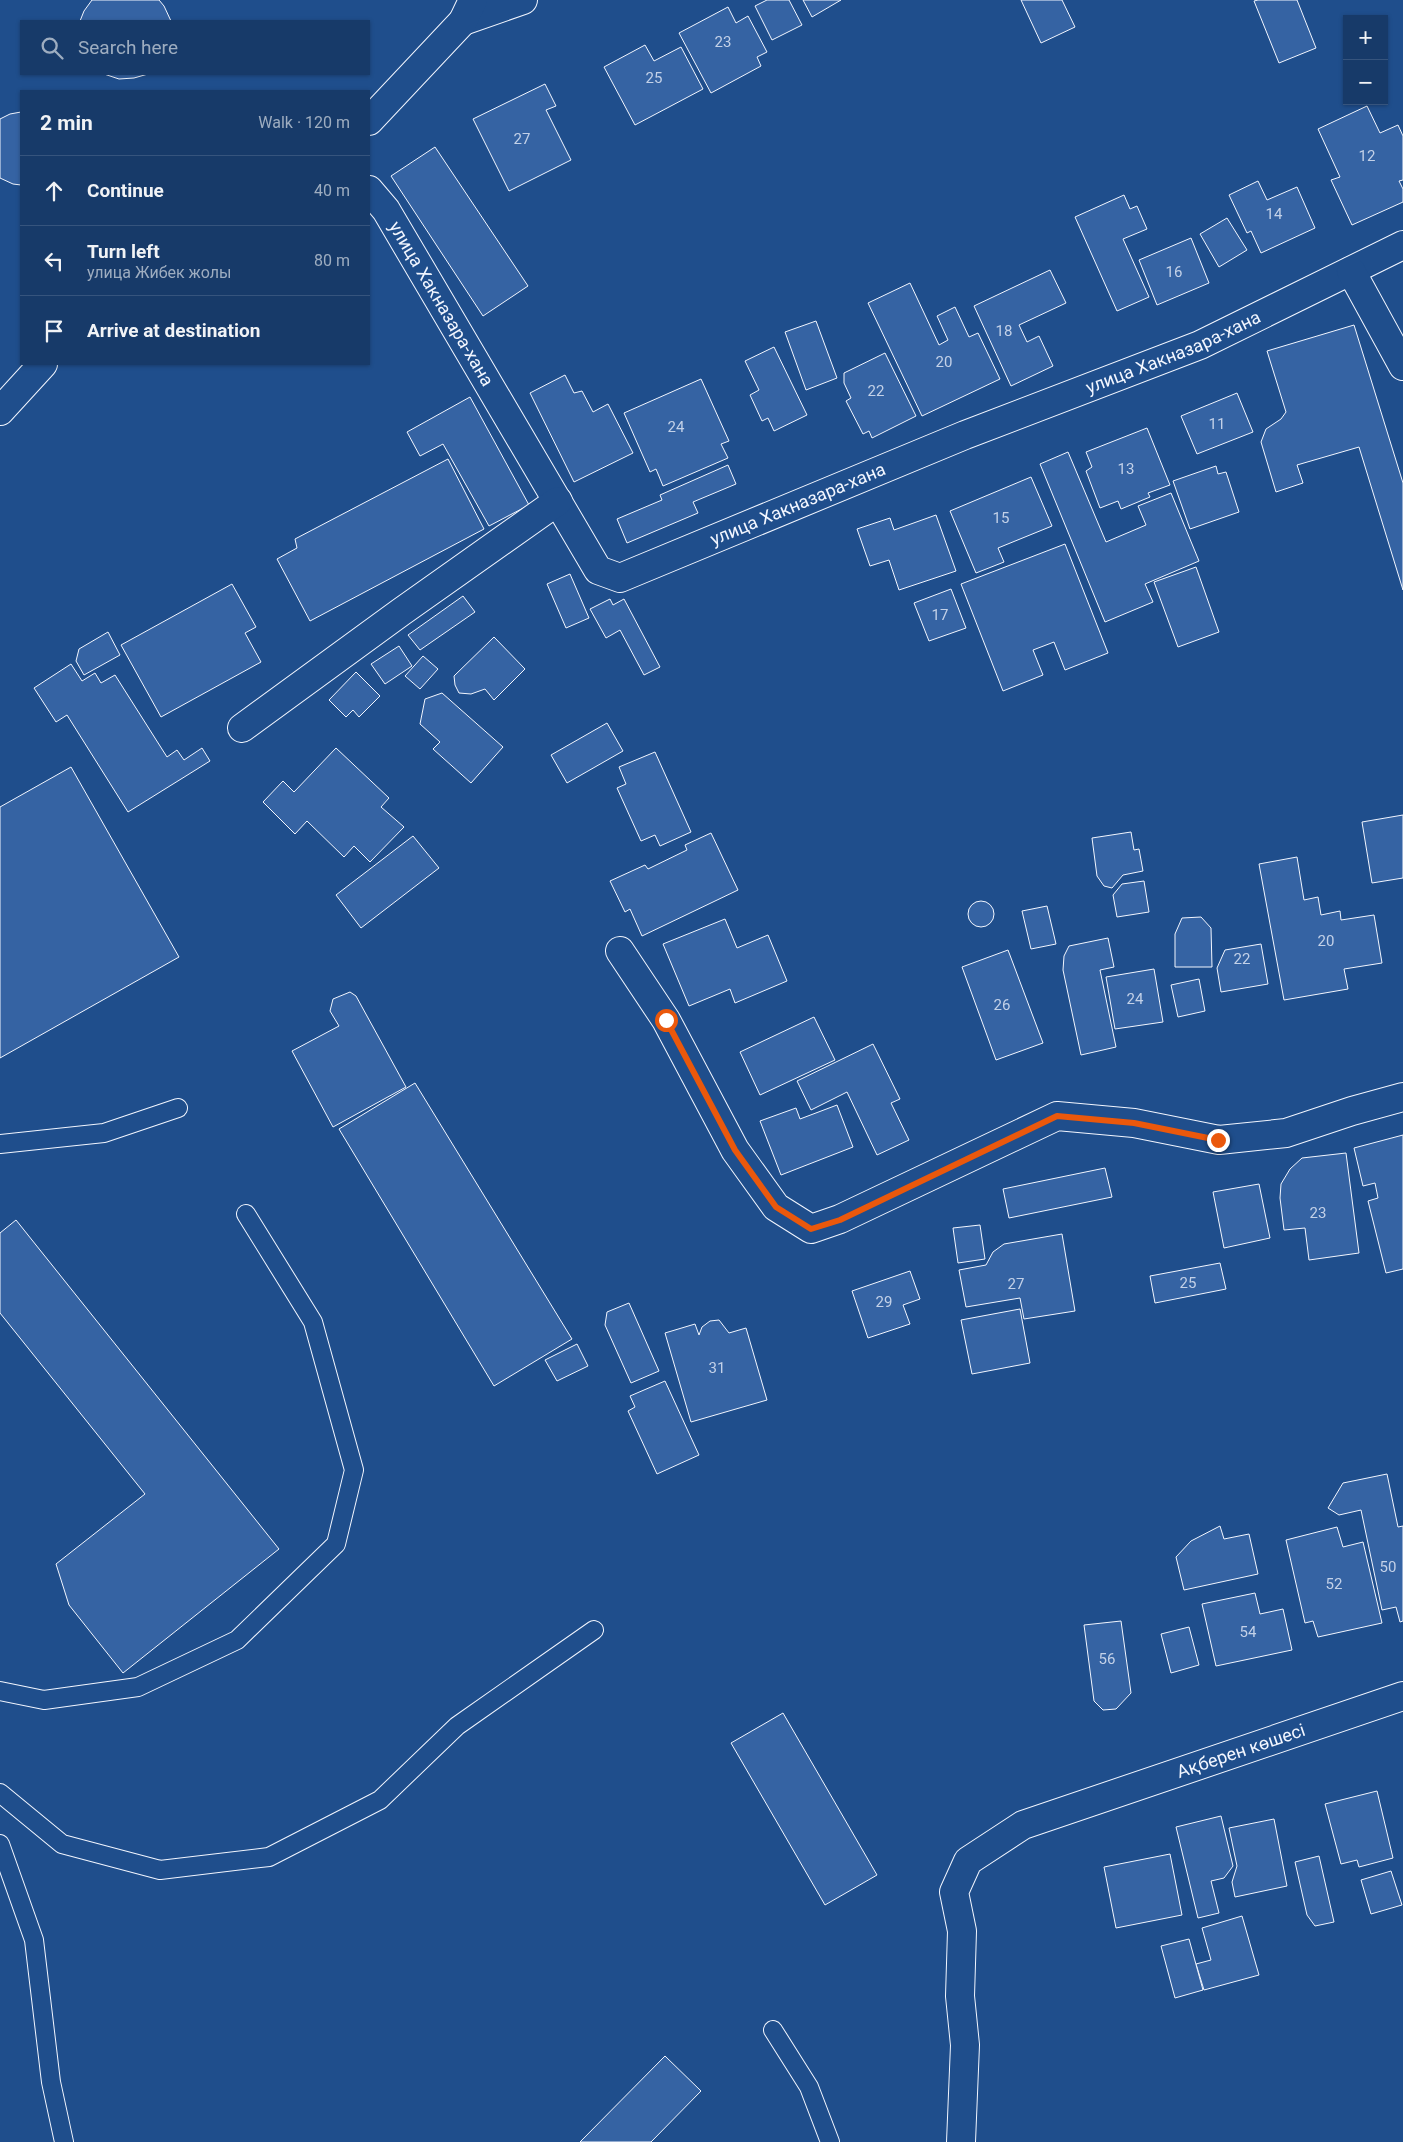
<!DOCTYPE html>
<html lang="en">
<head>
<meta charset="utf-8">
<style>
	:root { --surface:#173a69; --page:#20416f; --text:#f1f3f6; --muted:#9eadc0; --line:#36547d }
	body { margin:0; font-family:Roboto,sans-serif; background:var(--page); color:var(--text) }
	.controls { position:absolute; right:15px; top:15px; display:grid; overflow:hidden; border-radius:0px; box-shadow:0 1px 4px #0004 }
	.controls button { width:45px; height:45px; display:grid; place-items:center; padding:0; border:0; border-bottom:1px solid var(--line); background:var(--surface); color:var(--text); font:25px sans-serif }
	.stop { position:absolute; width:15px; height:15px; margin:-11px; border:4px solid #ea580c; border-radius:50%; background:#fff }
	.stop.end { background:#ea580c; border-color:#fff; box-shadow:0 1px 5px #0008 }
	.list { margin:0; padding:0; list-style:none }
	h2 { display:flex; justify-content:space-between; align-items:center; height:65px; margin:0; padding:0 20px; font-size:21px }
	h2 small { font-size:16px; font-weight:400; color:var(--muted) }
	.list li { display:grid; grid-template-columns:32px 1fr auto; gap:15px; align-items:center; box-sizing:border-box; height:70px; padding:0 20px; border-top:1px solid var(--line) }
	.list b { display:block; font-size:19px; white-space:nowrap }
	.list p { margin:0; font-size:16px; white-space:nowrap; color:var(--muted) }
	.list em { font-size:16px; font-style:normal; color:var(--muted) }
	.icon { flex:none; width:28px; height:28px; fill:none; stroke:currentColor; stroke-width:2; stroke-linecap:round; stroke-linejoin:round }
	.map { position:relative; flex:none; width:1403px; height:2142px; overflow:hidden }
	.search { position:absolute; background:var(--surface); box-shadow:0 1px 4px #0004; left:20px; top:20px; width:350px; height:55px; display:flex; align-items:center; gap:12px; box-sizing:border-box; padding:0 18px; border-radius:0px; color:var(--muted); font-size:19px }
	.panel { position:absolute; background:var(--surface); box-shadow:0 1px 4px #0004; left:20px; top:90px; width:350px; height:275px; border-radius:0px }
	.map>svg:first-child { display:block }
</style>
</head>
<body>
<div class="map">
<svg width="1403" height="2142" viewBox="0 0 1403 2142">
	<rect width="100%" height="100%" fill="#1f4e8c"/>
	<g fill="#3563a3" stroke="#f2f6ff">
		<path d="M92,0h67l5,6 7,15h-91l4,-10z"/>
		<path d="M767,0h22l13,25 -30,15 -17,-34z"/>
		<path d="M803,0h38l-29,17z"/>
		<path d="M1021,0h41l13,27 -34,16z"/>
		<path d="M1258,0h39l19,48 -37,15 -25,-62z"/>
		<path d="M728,7l8,16 12,-7 19,36 -10,5 4,9 -50,27 -32,-60z"/>
		<path d="M645,45l9,16 27,-14 22,42 -68,36 -31,-58z"/>
		<path d="M104,74h44l-14,4 -15,1z"/>
		<path d="M545,84l11,22 -10,4 25,50 -62,31 -36,-72z"/>
		<path d="M1367,106l13,27 18,-8 5,11v44l-4,1 4,8v13l-51,23 -21,-45 9,-3 -22,-48z"/>
		<path d="M21,112v73l-8,-1 -13,-6v-59l10,-5z"/>
		<path d="M435,147l93,139 -45,30 -92,-140z"/>
		<path d="M1258,181l9,19 30,-13 18,41 -54,25 -10,-22 -4,2 -18,-38z"/>
		<path d="M1124,195l6,14 7,-3 10,23 -24,10 26,58 -32,14 -42,-94z"/>
		<path d="M1227,218l20,32 -28,17 -19,-33z"/>
		<path d="M1191,238l18,45 -52,22 -18,-45z"/>
		<path d="M1050,270l16,33 -47,22 8,17 12,-6 14,30 -42,20 -37,-80z"/>
		<path d="M910,283l29,62 9,-5 -11,-24 18,-9 14,30 9,-4 22,46 -78,37 -54,-113z"/>
		<path d="M816,321l21,57 -31,12 -21,-58z"/>
		<path d="M1354,325l49,158v107l-44,-143 -62,18 6,18 -27,9 -15,-50 5,-13 15,-10 5,-7 -19,-61z"/>
		<path d="M774,347l33,68 -33,16 -6,-13 -6,3 -12,-26 9,-5 -14,-29z"/>
		<path d="M885,353l31,63 -44,22 -3,-7 -6,3 -17,-33 5,-3 -7,-15v-10z"/>
		<path d="M565,375l9,18 8,-2 11,21 15,-8 25,49 -59,29 -44,-89z"/>
		<path d="M701,379l28,62 -8,3 7,14 -65,28 -7,-17 -6,3 -26,-59z"/>
		<path d="M1237,393l16,39 -56,22 -16,-38z"/>
		<path d="M470,397l59,108 -40,21 -46,-82 -23,12 -13,-24z"/>
		<path d="M1147,428l23,57 -22,8 2,4 -29,12 -3,-8 -18,7 -14,-37 6,-4 -6,-15z"/>
		<path d="M1068,452l38,90 40,-17 -8,-19 33,-13 28,68 -54,23 8,18 -48,20 -65,-158z"/>
		<path d="M448,459l36,70 -174,92 -33,-62 20,-11 -2,-9z"/>
		<path d="M728,465l8,19 -43,18 5,11 -71,30 -10,-24 45,-19 -2,-5z"/>
		<path d="M1216,466l2,8 8,-2 13,40 -49,17 -17,-48z"/>
		<path d="M1031,477l21,49 -54,22 6,14 -28,11 -26,-62z"/>
		<path d="M936,515l20,56 -57,19 -10,-30 -19,6 -13,-37 33,-11 4,12z"/>
		<path d="M1065,544l43,109 -43,17 -11,-28 -21,8 10,25 -40,16 -42,-107z"/>
		<path d="M1196,567l23,65 -41,15 -24,-65z"/>
		<path d="M570,574l19,44 -23,10 -19,-44z"/>
		<path d="M232,584l24,43 -11,6 16,29 -100,55 -40,-72z"/>
		<path d="M951,589l15,39 -37,13 -15,-38z"/>
		<path d="M463,596l12,16 -55,38 -12,-15z"/>
		<path d="M610,599l3,6 11,-6 36,68 -16,8 -24,-45 -14,8 -16,-29z"/>
		<path d="M108,632l12,23 -36,20 -8,-14 3,-12z"/>
		<path d="M494,637l31,32 -31,31 -9,-11 -14,5 -12,-1 -4,-8 -1,-9z"/>
		<path d="M399,646l13,20 -27,18 -14,-20z"/>
		<path d="M423,656l15,13 -18,20 -15,-13z"/>
		<path d="M71,664l11,17 13,-8 6,10 14,-8 52,82 10,-7 7,10 18,-12 8,13 -82,51 -61,-97 -11,7 -22,-34z"/>
		<path d="M356,672l24,24 -21,21 -6,-7 -7,7 -17,-17z"/>
		<path d="M442,693l61,54 -32,36 -38,-34 7,-7 -20,-18 5,-25z"/>
		<path d="M607,723l16,28 -56,32 -16,-28z"/>
		<path d="M336,748l53,50 -8,9 23,20 -34,35 -16,-16 -10,11 -37,-36 -12,13 -32,-32 20,-21 11,11z"/>
		<path d="M655,752l36,80 -31,14 -5,-11 -14,6 -24,-53 9,-4 -7,-17z"/>
		<path d="M71,767l108,190 -179,101v-251z"/>
		<path d="M1403,815v63l-31,5 -10,-61z"/>
		<path d="M1131,832l3,18 5,-1 4,22 -20,4 -11,13 -8,-2 -7,-10 -5,-38z"/>
		<path d="M711,833l27,57 -96,46 -12,-27 -5,3 -15,-31 35,-16 3,4 39,-19 -2,-5z"/>
		<path d="M413,836l26,32 -78,60 -25,-33z"/>
		<path d="M1297,857l7,43 14,-3 3,18 19,-4 1,9 33,-5 8,48 -38,6 4,20 -64,11 -25,-136z"/>
		<path d="M1144,881l5,31 -32,5 -4,-22 9,-11z"/>
		<circle cx="981" cy="914" r="13"/>
		<path d="M1047,906l9,38 -25,5 -9,-38z"/>
		<path d="M1201,917l10,11 1,39h-37v-33l7,-16z"/>
		<path d="M725,919l12,29 31,-13 19,46 -52,22 -5,-14 -41,17 -26,-62z"/>
		<path d="M1108,938l6,29 -14,3 16,77 -35,8 -18,-85 1,-14 5,-10z"/>
		<path d="M1261,944l7,40 -47,8 -4,-24 8,-18z"/>
		<path d="M1008,950l35,93 -47,17 -34,-93z"/>
		<path d="M1154,969l9,53 -48,7 -9,-52z"/>
		<path d="M1199,979l6,32 -27,6 -7,-32z"/>
		<path d="M350,992l6,4 50,91 -73,40 -41,-76 47,-25 -9,-15 3,-12z"/>
		<path d="M814,1017l21,43 -75,35 -20,-43z"/>
		<path d="M873,1044l27,55 -9,4 18,37 -32,15 -30,-63 -36,18 -14,-29z"/>
		<path d="M415,1083l157,256 -78,47 -155,-257z"/>
		<path d="M837,1105l16,42 -72,28 -21,-54 36,-13 4,11z"/>
		<path d="M1403,1135v134l-17,4 -18,-72 10,-3 -3,-15 -12,3 -9,-38z"/>
		<path d="M1346,1153l13,100 -50,7 -4,-32 -21,2 -4,-32 1,-14 9,-15 12,-11z"/>
		<path d="M1105,1168l7,29 -103,21 -6,-29z"/>
		<path d="M1259,1184l11,54 -46,10 -11,-56z"/>
		<path d="M16,1220l263,329 -156,124 -54,-68 -13,-41 89,-70 -145,-181v-80z"/>
		<path d="M980,1225l5,34 -27,4 -5,-35z"/>
		<path d="M1062,1234l13,77 -51,8 -4,-21 -54,9 -7,-37 27,-5 7,-13 11,-8z"/>
		<path d="M1220,1263l6,26 -71,14 -5,-27z"/>
		<path d="M910,1271l10,28 -17,6 7,19 -42,14 -16,-47z"/>
		<path d="M629,1303l30,68 -28,12 -26,-58 2,-13z"/>
		<path d="M1020,1309l10,54 -58,11 -11,-54z"/>
		<path d="M719,1320l10,13 17,-5 21,72 -76,22 -26,-89 30,-9 4,11 3,-8 8,-6z"/>
		<path d="M577,1344l11,22 -31,15 -12,-21z"/>
		<path d="M665,1381l34,74 -42,19 -29,-63 7,-4 -5,-11z"/>
		<path d="M1387,1474l11,53 5,-1v95l-3,1 -4,-15 -14,3 -21,-100 -22,5 -11,-7 15,-25z"/>
		<path d="M1220,1526l4,13 25,-5 9,40 -74,16 -8,-33 15,-16z"/>
		<path d="M1337,1527l6,20 20,-5 19,81 -64,14 -5,-16 -8,2 -19,-83z"/>
		<path d="M1255,1593l5,21 23,-5 9,41 -76,16 -14,-62z"/>
		<path d="M1121,1621l10,72 -15,16 -13,1 -9,-9 -10,-76z"/>
		<path d="M1189,1627l10,38 -28,8 -10,-39z"/>
		<path d="M783,1713l94,162 -52,30 -94,-162z"/>
		<path d="M1377,1791l16,67 -34,9 -2,-7 -16,4 -16,-60z"/>
		<path d="M1221,1816l12,50 -9,12 -13,3 8,32 -21,5 -22,-91z"/>
		<path d="M1274,1819l13,67 -52,11 -3,-15 5,-16 -8,-38z"/>
		<path d="M1170,1854l12,61 -66,13 -12,-61z"/>
		<path d="M1319,1856l15,66 -19,4 -8,-11 -12,-53z"/>
		<path d="M1391,1871l11,34 -31,9 -10,-34z"/>
		<path d="M1242,1916l17,59 -55,15 -8,-26 15,-4 -9,-32z"/>
		<path d="M1189,1939l14,51 -28,8 -14,-52z"/>
		<path d="M665,2056l36,35 -50,51h-71z"/>
	</g>
	<g fill="none" stroke-linecap="round" stroke-linejoin="round">
		<g stroke="#f2f6ff" stroke-width="20">
			<g id="lane">
				<path d="M0,1144l104,-11 74,-25"/>
				<path d="M0,1691l44,9 94,-13 99,-47 99,-96 18,-74 -41,-148 -67,-108"/>
				<path d="M0,1793l62,51 98,26 109,-13 111,-57 77,-74 137,-96"/>
				<path d="M0,1844l34,96 17,142 13,60"/>
				<path d="M773,2030l36,57 21,55"/>
			</g>
		</g>
		<g stroke="#f2f6ff" stroke-width="30">
			<g id="street">
				<path d="M463,21l60,-21"/>
				<path id="s1" d="M369,190l17,20 212,360 22,8 345,-143 235,-90 203,-100"/>
				<path d="M1351,271l52,95"/>
				<path d="M242,728l159,-116 157,-111"/>
				<path d="M620,951l46,69 69,130 41,57 35,22 29,-10 217,-103 77,7 85,17 67,-7 66,-22 51,-14"/>
				<path id="s2" d="M961,2142l4,-97 -5,-49 2,-65 -8,-39 14,-31 55,-36 380,-129"/>
			</g>
		</g>
		<g stroke="#f2f6ff" stroke-width="30">
			<g id="secondary">
				<path d="M369,121l94,-100 10,-21"/>
				<path d="M0,411l43,-47"/>
			</g>
		</g>
		<use href="#lane" stroke="#1f4e8c" stroke-width="18"/>
		<use href="#street" stroke="#1f4e8c" stroke-width="28"/>
		<use href="#secondary" stroke="#1f4e8c" stroke-width="28"/>
	</g>
	<g fill="none" stroke-linecap="round" stroke-linejoin="round">
		<path stroke="#ea580c" stroke-width="6" d="M666,1020l69,130 41,57 35,22 29,-9 217,-104 77,7 84,17"/>
	</g>
	<g text-anchor="middle" stroke-width="4" stroke-linejoin="round" paint-order="stroke">
		<g font-size="15" fill="#c3d1e8">
			<text x="723" y="47">23</text>
			<text x="654" y="83">25</text>
			<text x="522" y="144">27</text>
			<text x="1367" y="161">12</text>
			<text x="1274" y="219">14</text>
			<text x="1174" y="277">16</text>
			<text x="1004" y="336">18</text>
			<text x="944" y="367">20</text>
			<text x="876" y="396">22</text>
			<text x="1217" y="429">11</text>
			<text x="676" y="432">24</text>
			<text x="1126" y="474">13</text>
			<text x="1001" y="523">15</text>
			<text x="940" y="620">17</text>
			<text x="1326" y="946">20</text>
			<text x="1242" y="964">22</text>
			<text x="1135" y="1004">24</text>
			<text x="1002" y="1010">26</text>
			<text x="1318" y="1218">23</text>
			<text x="1188" y="1288">25</text>
			<text x="1016" y="1289">27</text>
			<text x="884" y="1307">29</text>
			<text x="717" y="1373">31</text>
			<text x="1388" y="1572">50</text>
			<text x="1334" y="1589">52</text>
			<text x="1248" y="1637">54</text>
			<text x="1107" y="1664">56</text>
		</g>
		<g font-size="18" fill="#f2f6ff" stroke="#1f4e8c">
			<text dy="6" stroke="none"><textPath href="#s1" startOffset="135">улица Хакназара-хана</textPath></text>
			<text dy="6" stroke="none"><textPath href="#s1" startOffset="1065">улица Хакназара-хана</textPath></text>
			<text dy="6" stroke="none"><textPath href="#s1" startOffset="660">улица Хакназара-хана</textPath></text>
			<text dy="6" stroke="none"><textPath href="#s2" startOffset="581">Ақберен көшесі</textPath></text>
		</g>
	</g>
</svg>
<div class="controls">
<button>+</button>
<button>−</button>
</div>
<div class="stop" style="left:666px;top:1020px"></div>
<div class="stop end" style="left:1218px;top:1140px"></div>
<div class="search"><svg class="icon" aria-label="search" viewBox="0 0 24 24"><circle cx="10" cy="10" r="6"/><path d="M15 15l6 6"/></svg>Search here</div>
<section class="panel">
<h2>2 min<small>Walk · 120 m</small></h2>
<ul class="list">
<li><svg class="icon" aria-label="ahead" viewBox="0 0 24 24"><path d="M12 20V5M6 11l6-6 6 6"/></svg><div><b>Continue</b></div><em>40 m</em></li>
<li><svg class="icon" aria-label="left" viewBox="0 0 24 24"><path d="M17 20v-9H6M10 6l-5 5 5 5"/></svg><div><b>Turn left</b><p>улица Жибек жолы</p></div><em>80 m</em></li>
<li><svg class="icon" aria-label="arrive" viewBox="0 0 24 24"><path d="M6 21V4h12l-3 4 3 4H6"/></svg><div><b>Arrive at destination</b></div></li>
</ul>
</section>
</div>
</body>
</html>
